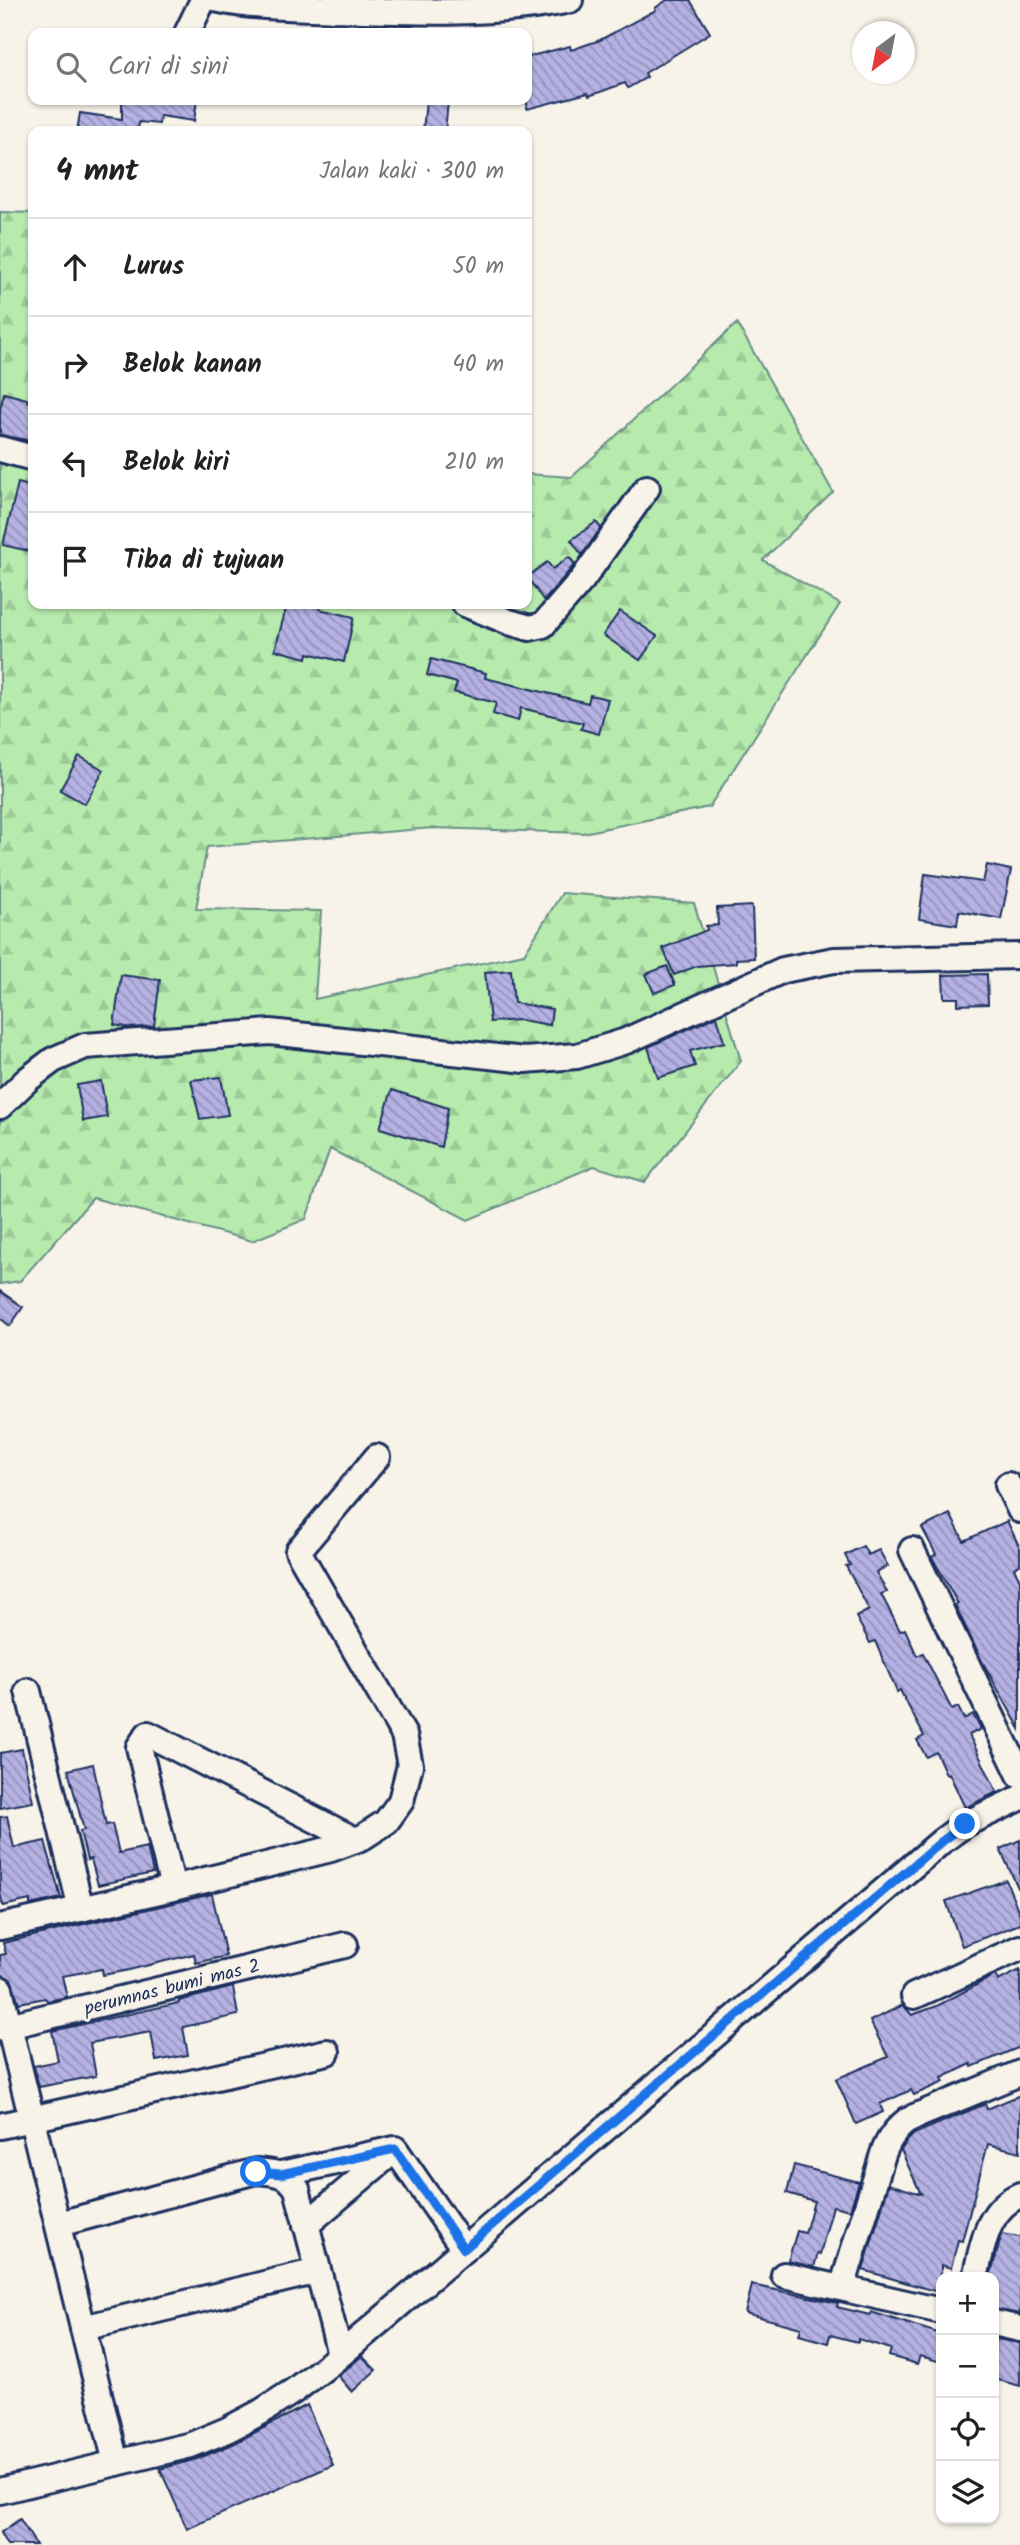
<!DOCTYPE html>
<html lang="id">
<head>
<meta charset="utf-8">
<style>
	:root { --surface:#fff; --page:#f6f6f6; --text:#222; --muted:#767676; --line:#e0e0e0 }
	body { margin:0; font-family:Kalam,sans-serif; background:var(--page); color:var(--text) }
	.controls { position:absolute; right:21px; bottom:21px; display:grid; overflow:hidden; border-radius:14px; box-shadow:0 2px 5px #0004 }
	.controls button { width:63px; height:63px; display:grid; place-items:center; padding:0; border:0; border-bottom:2px solid var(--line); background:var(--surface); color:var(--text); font:35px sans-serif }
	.compass { position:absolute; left:852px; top:21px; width:63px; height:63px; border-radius:50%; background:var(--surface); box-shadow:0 2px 5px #0004; rotate:212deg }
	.stop { position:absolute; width:21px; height:21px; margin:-16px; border:5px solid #1a73e8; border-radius:50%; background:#fff }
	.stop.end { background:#1a73e8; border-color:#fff; box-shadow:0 2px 7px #0008 }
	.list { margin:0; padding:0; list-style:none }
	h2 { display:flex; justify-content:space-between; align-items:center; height:91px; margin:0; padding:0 28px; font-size:30px }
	h2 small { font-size:23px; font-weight:400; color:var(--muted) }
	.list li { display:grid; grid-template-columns:46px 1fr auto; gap:21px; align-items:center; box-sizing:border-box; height:98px; padding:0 28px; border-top:2px solid var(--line) }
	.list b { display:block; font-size:26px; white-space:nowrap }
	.list em { font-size:23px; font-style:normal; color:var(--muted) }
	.icon { flex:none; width:38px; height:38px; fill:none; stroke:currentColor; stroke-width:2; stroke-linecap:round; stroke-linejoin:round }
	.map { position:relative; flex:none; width:1020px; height:2545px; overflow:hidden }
	.search { position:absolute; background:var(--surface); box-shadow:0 2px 5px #0004; left:28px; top:28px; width:504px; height:77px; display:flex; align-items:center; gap:18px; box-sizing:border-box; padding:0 24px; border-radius:14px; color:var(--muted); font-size:26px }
	.panel { position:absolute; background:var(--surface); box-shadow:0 2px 5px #0004; left:28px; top:126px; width:504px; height:483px; border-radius:14px }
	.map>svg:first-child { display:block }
</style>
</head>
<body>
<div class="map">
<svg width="1020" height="2545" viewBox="0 0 1020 2545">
	<defs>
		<pattern id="forest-firs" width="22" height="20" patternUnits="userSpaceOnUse" patternTransform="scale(1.75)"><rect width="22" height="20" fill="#b6ebad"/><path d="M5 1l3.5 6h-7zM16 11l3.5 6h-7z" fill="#9cca97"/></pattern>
		<pattern id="building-back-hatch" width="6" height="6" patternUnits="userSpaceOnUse" patternTransform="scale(1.75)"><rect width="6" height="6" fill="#b5b1e2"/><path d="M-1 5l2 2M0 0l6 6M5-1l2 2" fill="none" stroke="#9290ba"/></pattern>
	</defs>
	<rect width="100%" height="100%" fill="#f7f3e8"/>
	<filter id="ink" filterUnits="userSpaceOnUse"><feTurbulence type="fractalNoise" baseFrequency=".0143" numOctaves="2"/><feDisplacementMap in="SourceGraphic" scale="14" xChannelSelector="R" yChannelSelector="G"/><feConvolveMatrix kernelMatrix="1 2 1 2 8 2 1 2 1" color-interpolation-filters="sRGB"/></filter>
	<g filter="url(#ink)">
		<path fill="url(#forest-firs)" stroke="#688d86" stroke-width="2" d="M0,212l33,1v391h494v-130l45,3 165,-154 96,169 -70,68 77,44 -131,203 -126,26 -150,-5 -226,19 -11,62 125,2 -6,88 209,-45 38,-61 132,10 47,158 -96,121 -51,-16 -126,54 -138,-71 -24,70 -54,22 -159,-43 -73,83 -20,3z"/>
		<g fill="url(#building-back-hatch)" stroke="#1b2f5e" stroke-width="2">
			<path d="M667,0h23l20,33 -65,40 2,4 -19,11 -3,-5 -36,13 -1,-3 -61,16v-52l43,-11 1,4 29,-10 56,-30 -1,-2z"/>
			<path d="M122,100h75l-3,21 -34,-5 -1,8 -20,-2 -1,9h-61l3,-18 42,6z"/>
			<path d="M426,100l22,2 -3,29h-22z"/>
			<path d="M4,393l23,6v2l6,2v38l-33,-6v-26z"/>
			<path d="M18,483l15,4v65l-30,-7z"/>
			<path d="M596,522l5,6 -19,27 -11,-15z"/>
			<path d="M569,557l6,7 -31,37 -17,-24 20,-15 6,7z"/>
			<path d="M287,604h33l-1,5 35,8 -10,45 -36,-9 -1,5 -32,-8z"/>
			<path d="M620,611l37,25 -17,24 -37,-25z"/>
			<path d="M431,659l55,14 -1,5 103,25 2,-8 18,4 -9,35 -18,-5 2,-6 -62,-15 -3,13 -25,-7 3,-11 -42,-11 3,-9 -30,-8z"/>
			<path d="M79,756l25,14 -19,34 -25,-14z"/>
			<path d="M987,865l24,5 -10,49 -42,-8 -2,14 -38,-6 6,-45 58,8z"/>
			<path d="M752,906l2,52 -18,1v4l-39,3 -23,9 -11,-27 44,-18 -1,-4 12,-1 -1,-17z"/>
			<path d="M667,966l8,19 -21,8 -8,-19z"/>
			<path d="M511,970l3,33 38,6 -2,16 -29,-5 -31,2 -5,-50z"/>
			<path d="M987,974l1,30 -30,1v-7h-14l-1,-23z"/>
			<path d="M121,975l39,5 -6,46 -22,2 -18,-3z"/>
			<path d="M717,1016l7,26 -34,9 5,15 -37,12 -10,-31z"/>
			<path d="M221,1077l7,38 -28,4 -9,-39z"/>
			<path d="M101,1081l6,36 -24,4 -6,-36z"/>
			<path d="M392,1090l56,18 -7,39 -61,-19z"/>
			<path d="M0,1291l23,16 -13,19 -10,-8z"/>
			<path d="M950,1514l14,27 43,-20 13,27v17l-6,3 6,12v149l-38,-68 -27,-56 3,-1 -26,-47 4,-3 -14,-26z"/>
			<path d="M863,1546l5,9 11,-5 9,16 -12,6 11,20 -6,2 19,37 5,-2 12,27 6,-3 29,57 6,-3 6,12 9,-5 8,15 -12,6 28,57 -32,16 -16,-35 -3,1 -10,-22 -10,5 -9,-17 7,-4 -24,-46 -3,2 -22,-51 -5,2 -14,-26 13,-7 -23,-44 4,-1 -5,-10z"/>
			<path d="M22,1749l11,53 -33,6v-55z"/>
			<path d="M93,1764l13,61 6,-1 7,29 28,-6 6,26 -55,12 -7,-26 -4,1 -7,-29 4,-1 -16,-60z"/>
			<path d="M7,1816l7,32 31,-7 16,57 -31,7v-5l-27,6 -3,-13v-76z"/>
			<path d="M1020,1840v52l-20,-43z"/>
			<path d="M1006,1880l14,35v9l-58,22 -16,-45z"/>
			<path d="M212,1894l14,62 -30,7 -2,-9 -65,16 -26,5 -1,-6 -40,7 5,21 -20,4 -2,-3 -26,5 -8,-24 -10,-4 -1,-20 6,-1 -3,-11z"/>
			<path d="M1020,1970v77l-48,20 -1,-3 -29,14 2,4 -30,13 -3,-5 -31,14 3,8 -27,12 -20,-45 52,-22 -18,-36 33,-16 9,10 25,-9 58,-31 3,6z"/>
			<path d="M233,1987l5,28 -55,12 5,28 -32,6 -5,-29 -61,11 6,33 -57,11 -5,-21 24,-5 -6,-30 127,-28v-2z"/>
			<path d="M1020,2095v57l-32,-8 -26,97 -4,-1 -7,28 -10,-3v28l-78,-23 26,-86 32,10 -20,-44 7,-10 6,-6 71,-30 2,5z"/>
			<path d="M794,2165l65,17 -9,28 -17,-4 -13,48 -2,-1 -4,14 -26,-6 9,-30 8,2 9,-32 -27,-8z"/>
			<path d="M1002,2234l18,3v77l-26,-5v-32h-4z"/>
			<path d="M752,2285l86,18 -1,4 33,8 1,-3 70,22v28l-21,-6 -3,8 -28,-8 2,-7 -33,-10v3l-28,-7 -2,8 -29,-8 2,-7 -56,-15z"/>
			<path d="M996,2339l24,4v43l-26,-7v-29z"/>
			<path d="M362,2356l14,14 -24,22 -14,-16z"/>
			<path d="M307,2405l26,60 -146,64 -27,-60 37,-10 36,-15z"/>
			<path d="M20,2519l16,26h-29l-7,-12z"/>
		</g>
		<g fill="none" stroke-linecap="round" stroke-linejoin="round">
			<g stroke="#1b2f5e" stroke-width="30">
				<g id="street">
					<path d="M220,0c37,8 75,7 113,9 78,3 160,7 237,-9"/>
					<path d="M187,33l16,-33"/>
					<path d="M0,449l33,9"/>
					<path d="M465,604l44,18 21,6 13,-3 39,-45 65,-92"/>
					<path d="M0,1106l28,-27 25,-19 32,-14 185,-14 255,28 52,-4 49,-15 157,-71 51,-10 186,-4"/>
					<path d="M1008,1485l12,25"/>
					<path d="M912,1550l108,225"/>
					<path d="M28,1691l53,218"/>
					<path d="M173,1888l-34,-141 9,-13 207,106"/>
					<path d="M0,1927l173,-39 158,-39 32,-12 23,-15 15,-21 9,-36 -6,-30 -106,-184 79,-94"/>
					<path d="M0,1989l116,474"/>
					<path d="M914,1996l106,-48"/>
					<path d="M0,2028l345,-83"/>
					<path d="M0,2126l327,-74"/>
					<path d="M281,2174l114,-25 69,100"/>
					<path d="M59,2224l197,-53c17,2 31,1 41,18l43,165"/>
					<path d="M306,2225l86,-73"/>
					<path d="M784,2275l157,36"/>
					<path d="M975,2277c8,-31 11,-68 45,-82"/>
					<path d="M842,2288l41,-134c6,-16 13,-25 26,-35l111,-46"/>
					<path d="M994,2323l26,6"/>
					<path d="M83,2328l235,-57"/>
					<path d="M0,2491l191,-46 36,-15 34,-18 34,-22 37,-28 610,-521 23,-17 55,-26"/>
				</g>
			</g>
			<use href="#street" stroke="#f7f3e8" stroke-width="24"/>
		</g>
	</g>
	<g fill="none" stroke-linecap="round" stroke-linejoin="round" filter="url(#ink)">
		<path stroke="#1a73e8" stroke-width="9" d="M256,2172l25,2 114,-25 69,100 478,-408 23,-17"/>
	</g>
	<g text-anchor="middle" stroke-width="6" stroke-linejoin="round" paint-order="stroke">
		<g font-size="19" fill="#1b2f5e" stroke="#f7f3e8">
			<text transform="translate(172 1986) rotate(-14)" y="7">perumnas bumi mas 2</text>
		</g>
	</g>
</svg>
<div class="controls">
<button>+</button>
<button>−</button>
<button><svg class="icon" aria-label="locate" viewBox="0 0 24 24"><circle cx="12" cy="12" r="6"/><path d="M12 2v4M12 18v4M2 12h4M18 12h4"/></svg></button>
<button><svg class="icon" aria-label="layers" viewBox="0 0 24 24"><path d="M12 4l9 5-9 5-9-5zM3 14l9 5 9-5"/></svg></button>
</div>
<svg class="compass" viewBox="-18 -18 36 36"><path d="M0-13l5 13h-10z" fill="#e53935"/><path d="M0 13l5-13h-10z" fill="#767676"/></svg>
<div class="stop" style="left:256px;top:2172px"></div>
<div class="stop end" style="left:965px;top:1824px"></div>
<div class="search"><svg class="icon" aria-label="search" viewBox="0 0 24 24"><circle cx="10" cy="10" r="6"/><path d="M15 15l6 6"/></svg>Cari di sini</div>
<section class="panel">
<h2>4 mnt<small>Jalan kaki · 300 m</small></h2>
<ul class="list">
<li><svg class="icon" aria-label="ahead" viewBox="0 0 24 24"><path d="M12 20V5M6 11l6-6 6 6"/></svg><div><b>Lurus</b></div><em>50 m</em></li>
<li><svg class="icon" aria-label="right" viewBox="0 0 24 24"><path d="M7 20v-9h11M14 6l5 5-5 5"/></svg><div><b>Belok kanan</b></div><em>40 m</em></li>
<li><svg class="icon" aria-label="left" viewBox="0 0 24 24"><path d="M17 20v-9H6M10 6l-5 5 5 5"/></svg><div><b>Belok kiri</b></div><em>210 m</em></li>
<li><svg class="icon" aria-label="arrive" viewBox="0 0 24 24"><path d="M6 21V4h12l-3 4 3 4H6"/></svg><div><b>Tiba di tujuan</b></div></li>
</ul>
</section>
</div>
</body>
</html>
